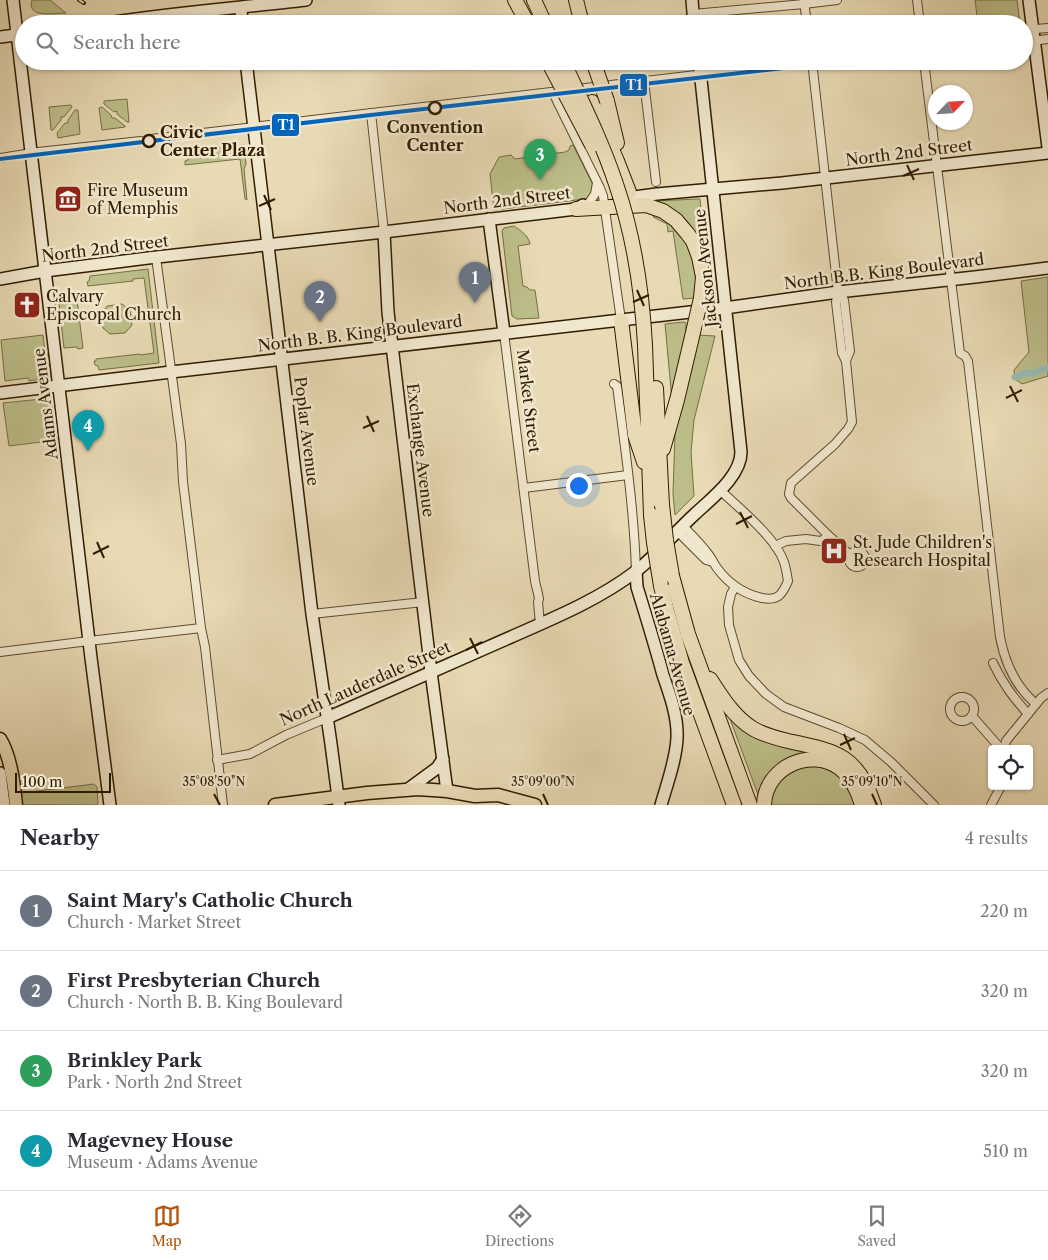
<!DOCTYPE html>
<html lang="en">
<head>
<meta charset="utf-8">
<style>
	:root { --surface:#fff; --page:#f7f7f7; --text:#2b2b33; --muted:#7c7c81; --line:#e1e1e2; --accent:#b45309 }
	body { margin:0; font-family:"Libre Caslon Text",serif; background:var(--page); color:var(--text) }
	.controls { position:absolute; right:15px; bottom:15px; display:grid; overflow:hidden; border-radius:5px; box-shadow:0 1px 4px #0004 }
	.controls button { width:45px; height:45px; display:grid; place-items:center; padding:0; border:0; border-bottom:1px solid var(--line); background:var(--surface); color:var(--text); font:25px sans-serif }
	.compass { position:absolute; left:928px; top:85px; width:45px; height:45px; border-radius:50%; background:var(--surface); box-shadow:0 1px 4px #0004; rotate:65deg }
	.scale { position:absolute; left:15px; bottom:12px; width:96px; box-sizing:border-box; padding-left:5px; border:2px solid #311d00; border-top:0; font-size:14px; line-height:18px; white-space:nowrap; color:#311d00; -webkit-text-stroke:4px #f0e7ce; paint-order:stroke }
	.you { position:absolute; left:578px; top:485px; width:18px; height:18px; margin:-12px; border:4px solid #fff; border-radius:50%; background:#1a73e8; box-shadow:0 0 0 8px #1a73e833 }
	.badge { display:grid; place-items:center; width:32px; height:32px; border-radius:50%; background:var(--accent); color:#fff; font-size:16px; font-weight:700 }
	.pin { position:absolute; translate:-50% -41px; filter:drop-shadow(0 1px 2px #0008) }
	.pin::after { content:''; position:absolute; top:26px; width:18px; height:15px; background:inherit; clip-path:polygon(0 0,100% 0,50% 100%) }
	.list { margin:0; padding:0; list-style:none }
	h2 { display:flex; justify-content:space-between; align-items:center; height:65px; margin:0; padding:0 20px; font-size:21px }
	h2 small { font-size:16px; font-weight:400; color:var(--muted) }
	.list li { display:grid; grid-template-columns:32px 1fr auto; gap:15px; align-items:center; box-sizing:border-box; height:80px; padding:0 20px; border-top:1px solid var(--line) }
	.list b { display:block; font-size:19px; white-space:nowrap }
	.list p { margin:0; font-size:16px; white-space:nowrap; color:var(--muted) }
	.list em { font-size:16px; font-style:normal; color:var(--muted) }
	.icon { flex:none; width:28px; height:28px; fill:none; stroke:currentColor; stroke-width:2; stroke-linecap:round; stroke-linejoin:round }
	.map { position:relative; flex:none; width:1048px; height:805px; overflow:hidden }
	.search { position:absolute; background:var(--surface); box-shadow:0 1px 4px #0004; left:15px; right:15px; top:15px; height:55px; display:flex; align-items:center; gap:12px; box-sizing:border-box; padding:0 18px; border-radius:28px; color:var(--muted); font-size:19px }
	.sheet { height:385px; background:var(--surface) }
	nav { display:flex; justify-content:space-around; align-items:center; box-sizing:border-box; height:70px; border-top:1px solid var(--line); background:var(--surface); font-size:14px; color:var(--muted) }
	nav a { display:grid; justify-items:center; gap:2px }
	nav .on { color:var(--accent) }
	.map>svg:first-child { display:block }
</style>
</head>
<body>
<div class="map">
<svg width="1048" height="805" viewBox="0 0 1048 805">
	<rect width="100%" height="100%" fill="#e8dab4"/>
	<filter id="stains"><feTurbulence type="fractalNoise" baseFrequency=".004" numOctaves="4"/><feColorMatrix values="0 0 0 0 .2 0 0 0 0 .09 0 0 0 0 .02 0 0 0 .5 -.17"/></filter>
	<radialGradient id="worn" r=".72"><stop offset=".6" stop-color="#630" stop-opacity="0"/><stop offset="1" stop-color="#630" stop-opacity=".3"/></radialGradient>
	<g fill="#bcbe89" stroke="#766e44">
		<path d="M32,0h18l16,13c-11,0 -40,6 -34,-13z"/>
		<path d="M975,0h42l3,24h-42z"/>
		<path d="M127,99l2,23h-2l-10,-8v-3l-3,1 -10,-8v-3z"/>
		<path d="M71,105l1,2 -8,10h-3v3l-8,10h-2l-2,-23z"/>
		<path d="M102,107l9,8 1,3h3l10,8v1l-23,3 -3,-22z"/>
		<path d="M75,110h3l2,24 -22,4 -1,-5 8,-10h3v-3z"/>
		<path d="M244,145l2,19 -2,5 3,31 -2,-1 -5,-40 -55,6v-4l3,-1v-3h2v-3h3v-3z"/>
		<path d="M573,145l20,40c1,6 -3,12 -8,14l-91,11 -4,-36 9,-17 12,-2 4,4 50,-7 4,-2 1,-4z"/>
		<path d="M698,199h2l4,38 -5,5c-11,-24 -23,-29 -45,-41z"/>
		<path d="M655,215l11,5 9,7 15,21 7,27 -2,23 -12,1 -10,-68 -5,1 -1,-8 -14,-7z"/>
		<path d="M514,226c7,5 14,9 16,18l-12,2 5,40 4,1 3,3h5l4,28 -22,1 -5,-3 -10,-85 2,-3z"/>
		<path d="M148,269l11,94 -60,7 -1,-4 -3,-1 -1,-4h2v-2l44,-5 1,1 13,-2 -10,-75 -11,1v2l-45,5 -1,-4 2,-1 1,-5z"/>
		<path d="M1048,277v99l-26,8 -7,-5 -1,-9 15,-18 -8,-71z"/>
		<path d="M73,300h4l6,48 -5,1 -1,-2 -13,1 -5,-44 12,-1z"/>
		<path d="M122,304l8,6 2,15 -7,8 -15,1 -7,-6 -2,-14 6,-8z"/>
		<path d="M684,322l2,1v2l-1,20 -13,55 -7,-76z"/>
		<path d="M43,335l2,17h3l3,25 -22,4 -1,-3 -23,3 -4,-41z"/>
		<path d="M697,335l18,1 -21,84 -3,32 3,44 -19,19 -2,-21 2,-61z"/>
		<path d="M51,398l6,42 -48,6 -6,-43z"/>
		<path d="M726,708l9,9 78,32 39,28 -48,-20 -44,43z"/>
		<path d="M822,764l25,18 10,23h-88c1,-16 14,-34 29,-39 7,-2 17,-2 24,-2z"/>
		<path d="M94,784l3,3 1,18h-78l1,-12z"/>
	</g>
	<g fill="none" stroke-linecap="round" stroke-linejoin="round">
		<path stroke="#98bab3" stroke-width="7" d="M1015,377l11,-4h8l14,-6"/>
		<g stroke="#5f4c2d" stroke-width="10">
			<g id="street">
				<path d="M917,0l3,24"/>
				<path d="M804,1l3,23"/>
				<path d="M693,14l111,-10 33,-4"/>
				<path d="M1024,30l24,-2"/>
				<path d="M1024,42l24,-3"/>
				<path d="M812,61l26,231 -2,10 6,51 4,8 6,61 -4,7 -13,15 -44,39 -2,11 2,4 37,37"/>
				<path d="M924,61l36,292 5,3 3,5 32,276c5,26 16,50 36,67"/>
				<path d="M644,81l12,101"/>
				<path d="M553,92l4,9 43,87 3,8 18,124"/>
				<path d="M371,113l13,119"/>
				<path d="M151,139l664,-78"/>
				<path d="M0,158l38,-6 103,-11"/>
				<path d="M589,203l6,-9 2,-11"/>
				<path d="M156,257l25,187 2,38 18,146 4,19 18,158"/>
				<path d="M838,292l6,8 6,51 -4,10"/>
				<path d="M504,333l31,248c1,6 3,11 4,18l-1,3 2,22"/>
				<path d="M614,384l3,2c8,61 17,123 19,185"/>
				<path d="M524,488l104,-13"/>
				<path d="M683,526c9,9 18,18 26,29 3,4 5,9 8,13 11,15 27,26 45,30 16,3 20,-3 26,-17 -1,-6 -2,-13 -4,-19 -8,-24 -45,-54 -64,-72"/>
				<path d="M677,531l29,29 7,2"/>
				<path d="M775,546l11,-5 20,-2 14,2 3,-1 5,-5 22,20"/>
				<circle cx="857" cy="559" r="8"/>
				<path d="M735,587l-4,7 -3,13 1,18 10,35 10,16 17,18 18,13 55,21 26,12 26,22 43,43"/>
				<path d="M312,614l111,-12"/>
				<path d="M0,652l89,-11 112,-13"/>
				<path d="M993,663c10,21 20,34 35,51"/>
				<circle cx="962" cy="709" r="12"/>
				<path d="M972,716l29,33"/>
				<path d="M1004,749l2,-8 35,-43 7,-5"/>
				<path d="M217,760l33,-6 36,-19 41,-17"/>
				<path d="M991,805l10,-19"/>
			</g>
		</g>
		<g stroke="#311d00" stroke-width="14">
			<g id="secondary">
				<path d="M13,0l78,658 19,147"/>
				<path d="M692,0l2,24"/>
				<path d="M1029,0l19,147"/>
				<path d="M241,8l1,16"/>
				<path d="M101,24c68,-11 136,-16 205,-24"/>
				<path d="M0,37l23,-3"/>
				<path d="M246,61l66,553 19,130 8,61"/>
				<path d="M619,199l38,-5 125,-11 266,-30"/>
				<path d="M489,219l15,114"/>
				<path d="M384,232l4,80 43,360 16,119"/>
				<path d="M0,279l45,-8 103,-13 236,-26 192,-23 7,-4"/>
				<path d="M0,393l171,-21 554,-64 113,-16 137,-15 73,-9"/>
				<path d="M636,571l1,16c9,29 18,58 26,88 7,20 15,42 14,63 -1,22 -10,46 -16,67"/>
				<path d="M327,718c62,-27 123,-54 184,-81 43,-19 87,-37 124,-65 22,-17 40,-40 60,-58 17,-16 46,-38 46,-62 -14,-130 -28,-261 -42,-391"/>
				<path d="M0,773l4,32"/>
				<path d="M407,790l30,-22 6,-9"/>
			</g>
		</g>
		<g stroke="#311d00" stroke-width="15">
			<g id="primary">
				<path d="M0,739c11,18 14,46 16,66"/>
				<path d="M275,805l92,-12 51,-4 29,2 28,5 23,-1 37,10"/>
			</g>
		</g>
		<g stroke="#311d00" stroke-width="16">
			<g id="highway">
				<path d="M515,0l13,24"/>
				<path d="M534,0l11,24"/>
				<path d="M576,0l6,24"/>
				<path d="M607,101l10,42"/>
				<path d="M592,102l25,59 12,31"/>
				<path d="M576,209l70,-4 17,6 13,9 11,13 6,8 6,16 4,20"/>
				<path d="M621,320l14,115 9,27"/>
				<path d="M645,345l6,170"/>
				<path d="M656,388l6,117"/>
				<path d="M663,449l14,-49 14,-59"/>
				<path d="M672,576l16,58 62,171"/>
				<path d="M661,586l6,25 15,52 52,142"/>
				<path d="M710,679c12,18 23,37 42,49 11,7 24,10 36,13 47,10 70,13 86,64"/>
				<path d="M764,805c1,-38 47,-59 77,-36 11,9 17,22 21,36"/>
			</g>
		</g>
		<use href="#street" stroke="#f0e7ce" stroke-width="8"/>
		<use href="#secondary" stroke="#f0e7ce" stroke-width="11"/>
		<use href="#primary" stroke="#e8dab4" stroke-width="12"/>
		<use href="#highway" stroke="#e8dab4" stroke-width="14"/>
		<g stroke="#311d00" stroke-width="4">
			<path id="rail" d="M79,0l5,3"/>
		</g>
		<use href="#rail" stroke="#f0e7ce" stroke-width="2" stroke-dasharray="5.5" stroke-linecap="butt"/>
		<g stroke="#311d00" stroke-width="16" stroke-linecap="butt">
			<g id="highway-bridge">
				<path d="M548,61l44,84"/>
				<path d="M563,61c19,41 39,81 53,123 18,52 26,106 29,161"/>
				<path d="M593,61l14,40"/>
				<path d="M691,341l10,-43 2,-21"/>
				<path d="M662,505l4,35 6,36"/>
				<path d="M651,515l3,28 7,43"/>
			</g>
		</g>
		<use href="#highway-bridge" stroke="#e8dab4" stroke-width="14"/>
		<g stroke="#f0e7ce" stroke-width="8">
			<path id="tram-1" d="M0,159l371,-44 474,-54"/>
		</g>
		<use href="#tram-1" stroke="#0065bd" stroke-width="4"/>
	</g>
	<path fill="none" stroke="#311d00" stroke-width="2" d="M907,165l7,15M903,176l16,-7M264,195l7,15M259,206l16,-7M637,290l7,16M633,302l16,-7M1010,386l8,16M1006,398l16,-8M367,416l7,16M363,428l16,-7M740,512l8,16M736,524l16,-8M97,542l7,16M93,554l16,-8M470,638l8,16M466,650l16,-8M844,734l7,16M840,745l15,-7M214,794l6,11M543,794l5,11M872,794l5,11"/>
	<defs>
		<g id="museum-square" transform="scale(1.4375)"><rect x="-9" y="-9" width="18" height="18" rx="4" fill="#8f2418" stroke="#f0e7ce"/><path d="M0-6L6-3V-2H-6V-3ZM-5-1h2V3h-2ZM-1-1h2V3h-2ZM3-1h2V3H3ZM-6 4H6V6H-6Z" fill="#fff"/></g>
		<g id="church-square" transform="scale(1.4375)"><rect x="-9" y="-9" width="18" height="18" rx="4" fill="#8f2418" stroke="#f0e7ce"/><path d="M-1.2-6h2.4v3.5h3.3v2.4h-3.3V6h-2.4V-.1h-3.3v-2.4h3.3Z" fill="#fff"/></g>
		<g id="hospital-square" transform="scale(1.4375)"><rect x="-9" y="-9" width="18" height="18" rx="4" fill="#8f2418" stroke="#f0e7ce"/><path d="M-5-5h3v3.5h4V-5h3V5h-3V1.5h-4V5h-3Z" fill="#fff"/></g>
	</defs>
	<g fill-rule="evenodd">
		<use href="#museum-square" x="68" y="199"/>
		<use href="#church-square" x="27" y="305"/>
		<use href="#hospital-square" x="834" y="551"/>
	</g>
	<g fill="#f0e7ce" stroke="#311d00" stroke-width="2.5">
		<circle cx="435" cy="108" r="6"/>
		<circle cx="149" cy="141" r="6"/>
	</g>
	<g text-anchor="middle" stroke-width="5" stroke-linejoin="round" paint-order="stroke">
		<g font-size="16" font-weight="bold" fill="#311d00" stroke="#f0e7ce">
			<text x="435" y="133">Convention<tspan x="435" dy="18">Center</tspan></text>
			<text x="160" y="138" text-anchor="start">Civic<tspan x="160" dy="18">Center Plaza</tspan></text>
		</g>
		<g font-size="16" fill="#311d00" stroke="#f0e7ce">
			<text transform="translate(909 152) rotate(-7)" y="6">North 2nd Street</text>
			<text transform="translate(507 200) rotate(-7)" y="6">North 2nd Street</text>
			<text transform="translate(105 248) rotate(-7)" y="6">North 2nd Street</text>
			<text transform="translate(705 268) rotate(-96)" y="6">Jackson Avenue</text>
			<text transform="translate(884 271) rotate(-7)" y="6">North B.B. King Boulevard</text>
			<text transform="translate(360 333) rotate(-7)" y="6">North B. B. King Boulevard</text>
			<text transform="translate(529 401) rotate(83)" y="6">Market Street</text>
			<text transform="translate(45 404) rotate(-97)" y="6">Adams Avenue</text>
			<text transform="translate(307 431) rotate(83)" y="6">Poplar Avenue</text>
			<text transform="translate(421 450) rotate(83)" y="6">Exchange Avenue</text>
			<text transform="translate(673 654) rotate(74)" y="6">Alabama Avenue</text>
			<text transform="translate(365 683) rotate(-24)" y="6">North Lauderdale Street</text>
		</g>
		<g font-size="16" fill="#311d00" stroke="#f0e7ce" text-anchor="start">
			<text x="87" y="196">Fire Museum<tspan x="87" dy="18">of Memphis</tspan></text>
			<text x="46" y="302">Calvary<tspan x="46" dy="18">Episcopal Church</tspan></text>
			<text x="853" y="548">St. Jude Children's<tspan x="853" dy="18">Research Hospital</tspan></text>
		</g>
	</g>
	<g font-size="12" text-anchor="middle" fill="#311d00" stroke="#f0e7ce" stroke-width="5" stroke-linejoin="round" paint-order="stroke">
		<text x="214" y="786">35°08'50"N</text>
		<text x="543" y="786">35°09'00"N</text>
		<text x="872" y="786">35°09'10"N</text>
	</g>
	<g stroke="#f0e7ce" stroke-width="2">
		<rect x="619" y="73" width="29" height="24" rx="5" fill="#0065bd"/>
		<rect x="271" y="113" width="29" height="24" rx="5" fill="#0065bd"/>
	</g>
	<g font-size="14" text-anchor="middle" font-weight="bold" fill="#fff">
		<text x="634" y="90">T1</text>
		<text x="286" y="130">T1</text>
	</g>
	<rect width="100%" height="100%" filter="url(#stains)"/>
	<rect width="100%" height="100%" fill="url(#worn)"/>
</svg>
<div class="controls">
<button><svg class="icon" aria-label="locate" viewBox="0 0 24 24"><circle cx="12" cy="12" r="6"/><path d="M12 2v4M12 18v4M2 12h4M18 12h4"/></svg></button>
</div>
<svg class="compass" viewBox="-18 -18 36 36"><path d="M0-13l5 13h-10z" fill="#e53935"/><path d="M0 13l5-13h-10z" fill="#7c7c81"/></svg>
<div class="scale">100 m</div>
<div class="you"></div>
<div class="pin badge" style="left:475px;top:303px;background:#6b7280">1</div>
<div class="pin badge" style="left:320px;top:322px;background:#6b7280">2</div>
<div class="pin badge" style="left:540px;top:180px;background:#2e9e5b">3</div>
<div class="pin badge" style="left:88px;top:451px;background:#0f9aa8">4</div>
<div class="search"><svg class="icon" aria-label="search" viewBox="0 0 24 24"><circle cx="10" cy="10" r="6"/><path d="M15 15l6 6"/></svg>Search here</div>
</div>
<section class="sheet">
<h2>Nearby<small>4 results</small></h2>
<ul class="list">
<li><span class="badge" style="background:#6b7280">1</span><div><b>Saint Mary's Catholic Church</b><p>Church · Market Street</p></div><em>220 m</em></li>
<li><span class="badge" style="background:#6b7280">2</span><div><b>First Presbyterian Church</b><p>Church · North B. B. King Boulevard</p></div><em>320 m</em></li>
<li><span class="badge" style="background:#2e9e5b">3</span><div><b>Brinkley Park</b><p>Park · North 2nd Street</p></div><em>320 m</em></li>
<li><span class="badge" style="background:#0f9aa8">4</span><div><b>Magevney House</b><p>Museum · Adams Avenue</p></div><em>510 m</em></li>
</ul>
</section>
<nav>
<a class="on"><svg class="icon" aria-label="map" viewBox="0 0 24 24"><path d="M3 6l6-2 6 2 6-2v14l-6 2-6-2-6 2zM9 4v14M15 6v14"/></svg>Map</a>
<a><svg class="icon" aria-label="directions" viewBox="0 0 24 24"><path d="M12 3l9 9-9 9-9-9zM9 14v-3h6M13 9l2 2-2 2"/></svg>Directions</a>
<a><svg class="icon" aria-label="saved" viewBox="0 0 24 24"><path d="M7 4h10v16l-5-4-5 4z"/></svg>Saved</a>
</nav>
</body>
</html>
